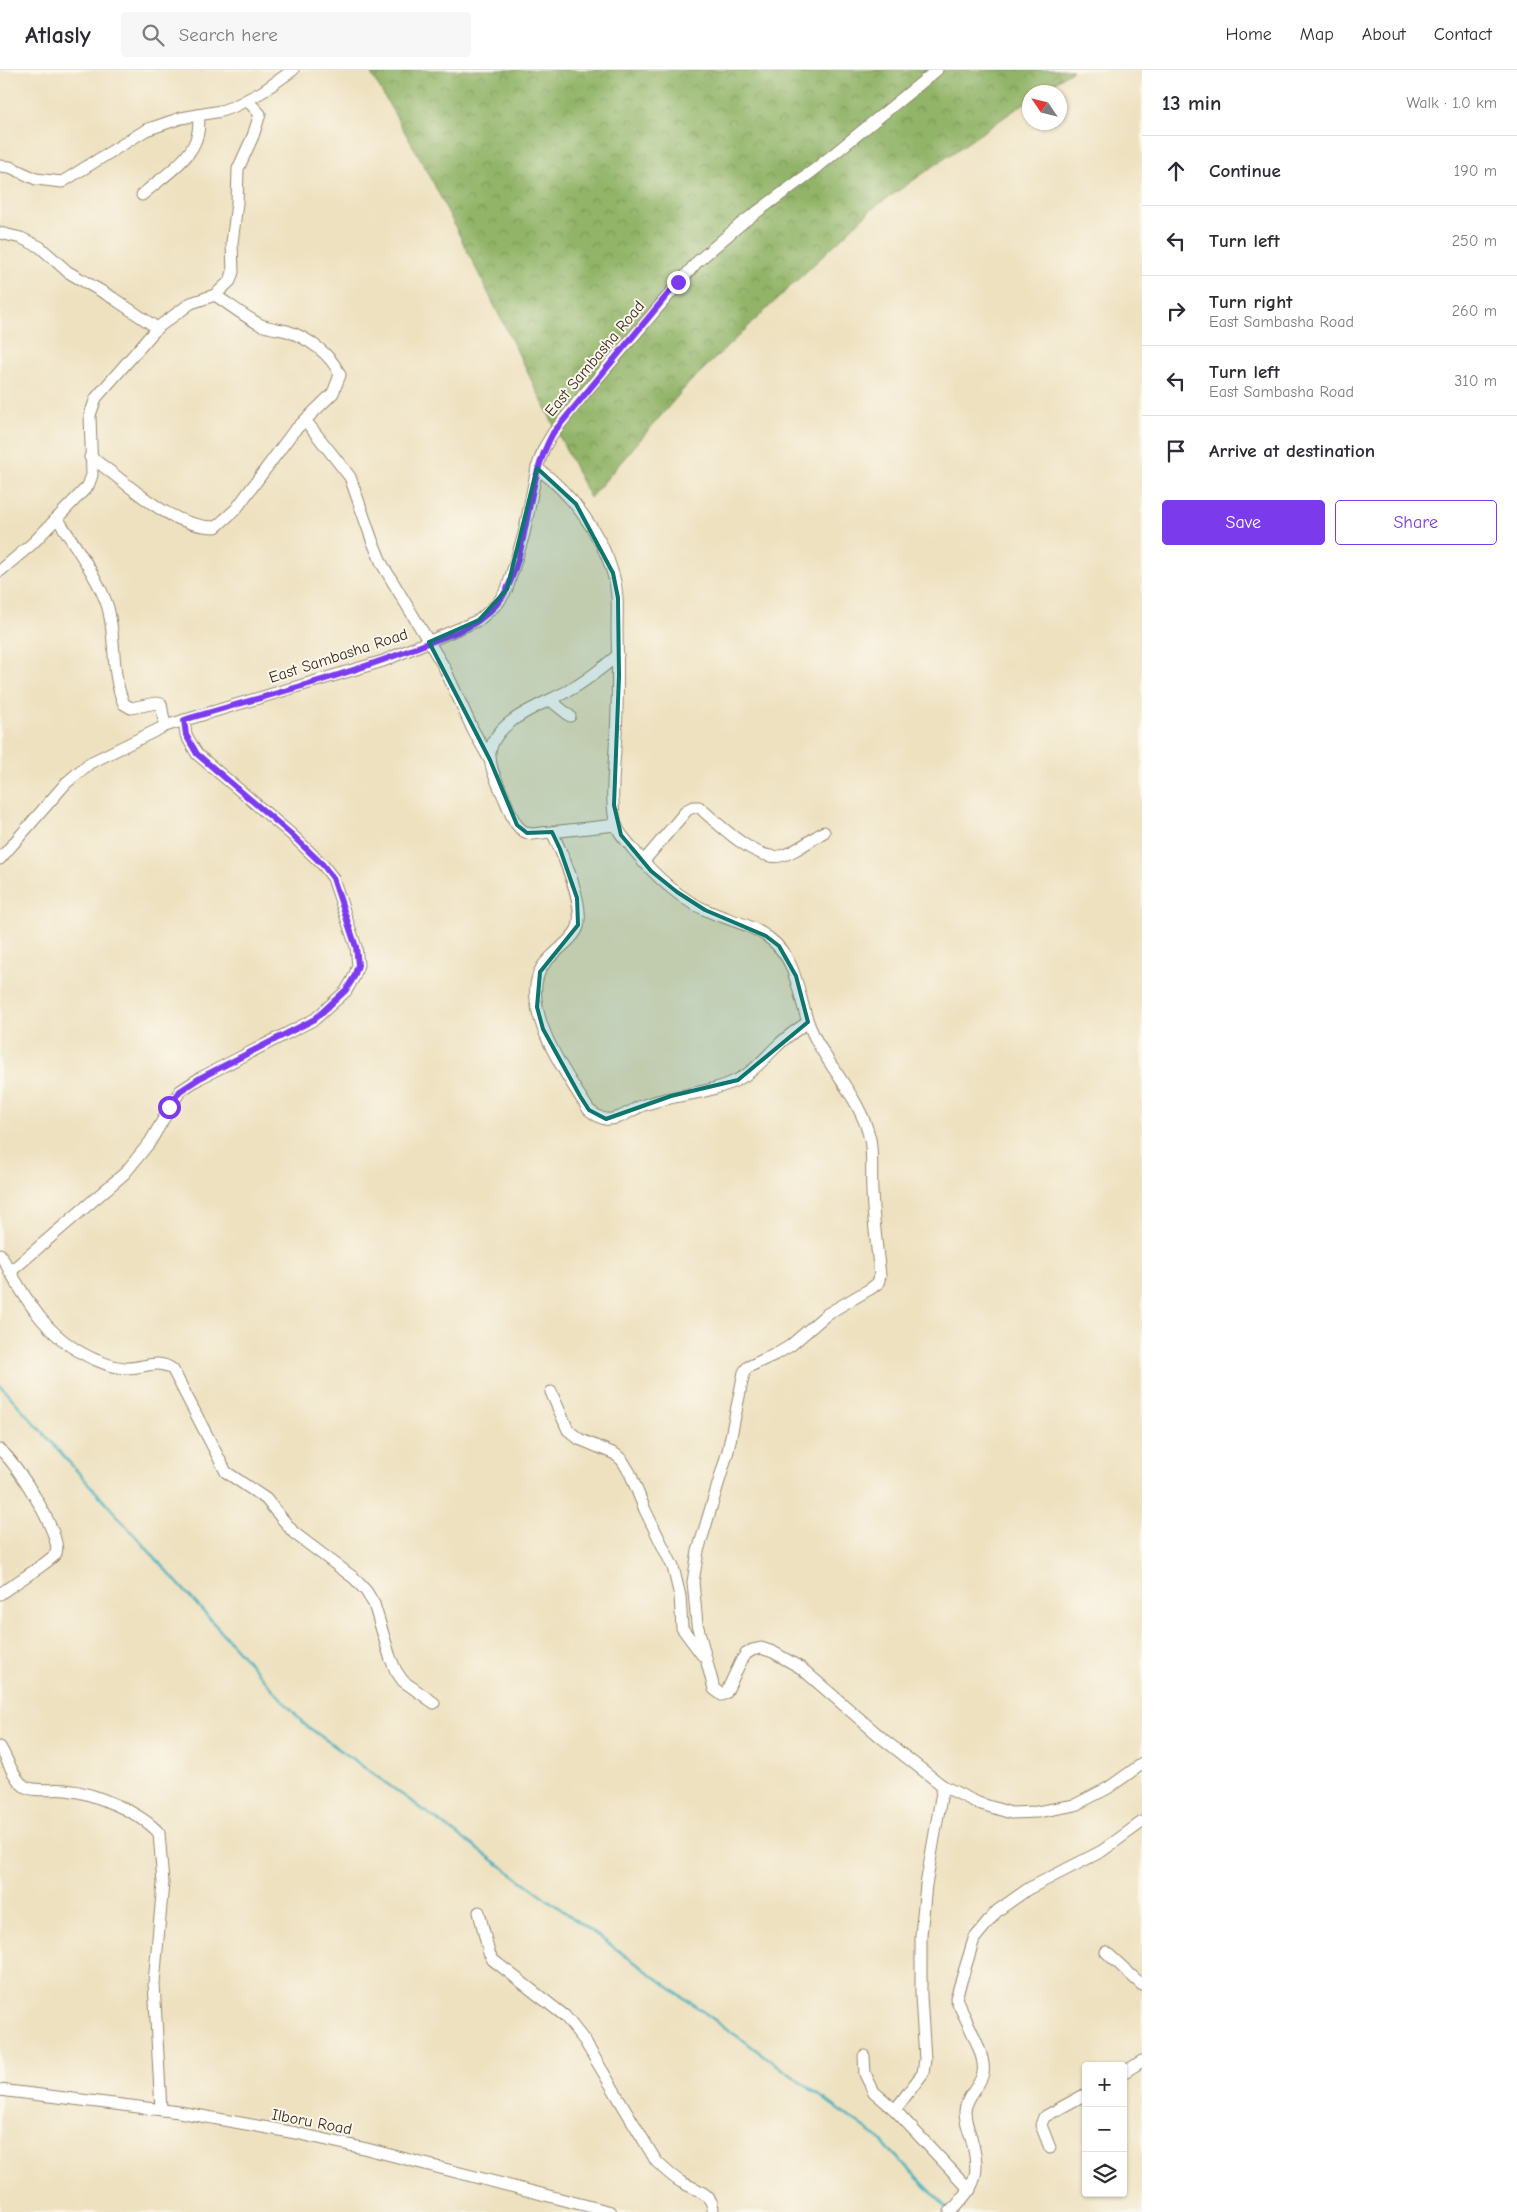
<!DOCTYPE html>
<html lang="en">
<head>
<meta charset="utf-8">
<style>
	:root { --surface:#fff; --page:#f7f7f7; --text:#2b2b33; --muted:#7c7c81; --line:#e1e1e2; --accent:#7c3aed }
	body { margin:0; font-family:"Comic Neue",sans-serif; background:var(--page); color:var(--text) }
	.controls { position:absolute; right:15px; bottom:15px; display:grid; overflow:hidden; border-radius:5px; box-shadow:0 1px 4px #0004 }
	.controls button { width:45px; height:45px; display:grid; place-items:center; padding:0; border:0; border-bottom:1px solid var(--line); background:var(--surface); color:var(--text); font:25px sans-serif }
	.compass { position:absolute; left:1022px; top:15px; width:45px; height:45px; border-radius:50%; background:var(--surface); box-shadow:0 1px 4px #0004; rotate:305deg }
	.stop { position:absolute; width:15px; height:15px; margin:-11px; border:4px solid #7c3aed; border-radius:50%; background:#fff }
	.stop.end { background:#7c3aed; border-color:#fff; box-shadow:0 1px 5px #0008 }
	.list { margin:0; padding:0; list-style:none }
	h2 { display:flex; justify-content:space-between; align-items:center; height:65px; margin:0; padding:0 20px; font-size:21px }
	h2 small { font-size:16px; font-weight:400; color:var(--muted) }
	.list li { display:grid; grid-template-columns:32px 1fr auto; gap:15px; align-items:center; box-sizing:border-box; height:70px; padding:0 20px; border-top:1px solid var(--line) }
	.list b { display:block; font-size:19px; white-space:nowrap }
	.list p { margin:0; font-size:16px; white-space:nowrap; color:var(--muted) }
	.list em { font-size:16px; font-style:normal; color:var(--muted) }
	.actions { display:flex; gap:10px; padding:15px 20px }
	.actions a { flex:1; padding:11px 0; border:1px solid var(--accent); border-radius:5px; text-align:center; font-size:18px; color:var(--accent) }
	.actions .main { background:var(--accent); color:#fff }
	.icon { flex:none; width:28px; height:28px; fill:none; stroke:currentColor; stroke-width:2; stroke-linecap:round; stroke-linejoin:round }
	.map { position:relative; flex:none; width:1142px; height:2142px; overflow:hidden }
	header { display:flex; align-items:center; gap:30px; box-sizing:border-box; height:70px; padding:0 25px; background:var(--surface); border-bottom:1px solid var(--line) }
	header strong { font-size:24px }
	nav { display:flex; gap:28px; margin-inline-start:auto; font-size:18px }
	.search { width:350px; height:45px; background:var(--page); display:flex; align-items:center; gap:12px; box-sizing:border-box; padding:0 18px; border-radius:5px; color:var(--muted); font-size:19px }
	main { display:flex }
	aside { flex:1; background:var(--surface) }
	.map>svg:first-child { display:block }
</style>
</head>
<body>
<header>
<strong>Atlasly</strong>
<div class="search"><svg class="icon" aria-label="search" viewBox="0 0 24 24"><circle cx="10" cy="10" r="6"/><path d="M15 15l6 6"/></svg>Search here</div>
<nav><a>Home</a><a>Map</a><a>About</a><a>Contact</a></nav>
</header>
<main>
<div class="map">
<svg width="1142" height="2142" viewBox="0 0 1142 2142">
	<defs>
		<pattern id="forest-crowns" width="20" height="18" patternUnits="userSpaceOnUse" patternTransform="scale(1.25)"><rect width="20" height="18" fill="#91b468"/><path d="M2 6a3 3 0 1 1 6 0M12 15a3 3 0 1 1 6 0" fill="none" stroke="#789355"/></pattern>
	</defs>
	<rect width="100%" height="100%" fill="#fbf7ec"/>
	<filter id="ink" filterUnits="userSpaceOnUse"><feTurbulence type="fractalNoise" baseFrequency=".02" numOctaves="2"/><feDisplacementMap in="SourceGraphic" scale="10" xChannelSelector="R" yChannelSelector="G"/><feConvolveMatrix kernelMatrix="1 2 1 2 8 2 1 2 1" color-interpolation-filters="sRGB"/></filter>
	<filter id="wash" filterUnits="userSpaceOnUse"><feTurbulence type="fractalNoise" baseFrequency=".0096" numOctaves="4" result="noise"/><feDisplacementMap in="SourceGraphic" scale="20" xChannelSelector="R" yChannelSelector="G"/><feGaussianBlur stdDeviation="1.12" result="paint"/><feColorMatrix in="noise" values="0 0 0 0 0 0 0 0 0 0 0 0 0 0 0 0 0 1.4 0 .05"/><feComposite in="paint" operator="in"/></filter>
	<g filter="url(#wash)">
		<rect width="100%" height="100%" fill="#eee1c0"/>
		<path fill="url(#forest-crowns)" stroke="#666f43" d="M369,0h704l-33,22h-10l-1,8 -157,109 -183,174 -99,115 -161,-324z"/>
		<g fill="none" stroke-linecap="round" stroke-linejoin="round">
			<path stroke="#41b0bb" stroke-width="2.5" d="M0,1315l304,339 573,413 71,72"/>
		</g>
	</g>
	<g filter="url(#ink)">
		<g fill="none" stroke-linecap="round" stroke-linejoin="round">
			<g stroke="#94866f" stroke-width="13">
				<g id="minor">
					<path d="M0,96l10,1 26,12 26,3 84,-52 35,-12 40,-7 14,-5 27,-14 31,-22"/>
					<path d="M142,125c24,-22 63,-41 56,-80"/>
					<path d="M0,163l21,5 19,9 28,25 45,26 44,30"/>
					<path d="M305,350l45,57 22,63 10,24 62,103 29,63 17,30"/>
					<path d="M90,387c39,25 76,70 126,70l20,-18 57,-77 40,-39 7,-18c-9,-21 -32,-37 -53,-44 -8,-2 -18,-3 -26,-6 -16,-8 -31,-20 -46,-30"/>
					<path d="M537,398c33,24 65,66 76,106 6,19 4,37 4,57 1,39 1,78 -2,118 -1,22 -6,60 3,80 3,7 10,13 14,19 21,26 45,50 76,63 20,9 43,13 61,27 28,21 28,53 39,84 15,41 52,73 62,117 3,16 1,35 2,52 1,28 5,56 8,85l-2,7 -8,6 -43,25 -37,32 -12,7 -30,14 -4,5 -16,79 -30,100 -5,31 4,42 17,65 8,6 4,-2 15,-32 5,-7 6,-4 9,-2 12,4 28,16 82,71 60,47 35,17 33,10 26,-1 38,-7 33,-17 34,-24"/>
					<path d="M57,448c15,23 47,69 52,94 7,31 2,62 15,92l7,4 25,-5 5,1 4,22"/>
					<path d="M0,501l33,-28 55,-57 4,-11 -2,-60 6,-17 61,-70 34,-25 24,-8 15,-14 3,-9 -1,-29 5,-40 1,-34 15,-33 7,-22 -13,-14"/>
					<path d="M550,630l20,16"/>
					<path d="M616,755l-84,9c-17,-2 -21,-21 -27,-34 -6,-15 -16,-31 -15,-47 4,-35 59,-50 85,-66 15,-9 29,-21 43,-32"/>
					<path d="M552,762c10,21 33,72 26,95 -5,14 -27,26 -36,40 -24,40 25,109 47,143 5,4 10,8 16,9 13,2 25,-8 36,-13 31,-12 66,-11 96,-26 15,-7 26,-20 38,-32 10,-10 21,-18 33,-26"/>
					<path d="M0,789l66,-76 24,-20 75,-37 218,-65 96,-41 19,-17 9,-14 17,-55 13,-66 7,-20 9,-15 32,-40 112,-131 45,-39 72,-53 123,-100"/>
					<path d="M643,792l44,-52 6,-3h6c17,15 56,54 81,49 15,-3 30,-16 44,-24"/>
					<path d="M0,1184c26,45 46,85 96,106 10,4 19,8 30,8 17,1 32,-11 47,2l53,102 40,27 28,34 60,45 12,13 8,13 16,53 6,14 7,10 31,22"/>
					<path d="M10,1202l115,-99 25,-31 30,-51 20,-13 115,-59 31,-28 8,-14 4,-12 -2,-18 -23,-69 -10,-13 -32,-31 -94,-80 -11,-19 -2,-15"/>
					<path d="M551,1322l17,38 11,9 36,15 7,6 8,13 15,37 28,57 7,29 2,32 20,27"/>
					<path d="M0,1380c15,10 63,86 56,103 -4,8 -46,33 -56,41"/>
					<path d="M0,1677c7,11 13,31 24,39 11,7 30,2 42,4 28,3 74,22 93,43l4,50 -9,100 7,127"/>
					<path d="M479,1842l10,41 4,7 72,56 19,24 72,121c8,8 15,15 25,21 13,7 33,11 32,30"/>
					<path d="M1106,1882l36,33"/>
					<path d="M864,1986l1,18 9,18 21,18 75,80"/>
					<path d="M1123,2003l19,-12"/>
					<path d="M0,2020l179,22 117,21 71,16 244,63"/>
					<path d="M895,2040l28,-37 2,-14 -4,-63v-61l5,-50 17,-99"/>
					<path d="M1050,2078l-9,-23 3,-8 42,-23"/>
					<path d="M950,2142c27,-27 31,-38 21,-75 -3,-8 -6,-18 -6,-26 1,-15 15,-24 18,-38 4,-18 -20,-57 -27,-75l18,-59 23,-28 31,-22 74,-38 40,-29"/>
				</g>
			</g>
			<use href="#minor" stroke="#fff" stroke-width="11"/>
		</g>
	</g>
	<g fill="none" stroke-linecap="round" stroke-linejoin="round" filter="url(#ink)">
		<path stroke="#7c3aed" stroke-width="6" d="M169,1037l11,-16 20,-13 115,-59 31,-29 8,-13 4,-12 -2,-18 -23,-69 -10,-13 -32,-31 -94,-80 -11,-19 -2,-15c80,-24 162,-44 239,-75 19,-8 40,-13 56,-25 11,-8 22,-18 28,-31 23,-49 19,-107 46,-156l125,-151"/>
	</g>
	<path fill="#0f766e" fill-opacity="0.2" stroke="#0f766e" stroke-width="4" stroke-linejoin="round" d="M537,398l39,36 37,69 5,25 1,78 -5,129 7,30 30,36 26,21 28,18 61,26 13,10 17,30 12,46 -70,58 -67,16 -65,23 -17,-9 -9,-14 -37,-67 -6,-22 3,-35 38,-47 -1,-27 -17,-49 -8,-17 -25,1 -10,-8 -27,-65 -61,-118 50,-22 28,-31z"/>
	<g text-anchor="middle" stroke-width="4" stroke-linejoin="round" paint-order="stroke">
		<g font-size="16" fill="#3b2a1e" stroke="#fbf7ec">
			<text transform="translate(594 288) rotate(-50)" y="6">East Sambasha Road</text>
			<text transform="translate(338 585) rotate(-18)" y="6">East Sambasha Road</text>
			<text transform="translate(312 2051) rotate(11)" y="6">Ilboru Road</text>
		</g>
	</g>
</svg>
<div class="controls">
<button>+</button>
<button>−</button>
<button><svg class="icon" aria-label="layers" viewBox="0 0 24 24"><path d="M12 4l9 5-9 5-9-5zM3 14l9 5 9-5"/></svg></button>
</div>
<svg class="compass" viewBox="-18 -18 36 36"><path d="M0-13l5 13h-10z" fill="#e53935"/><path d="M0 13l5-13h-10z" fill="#7c7c81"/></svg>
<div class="stop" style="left:169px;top:1037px"></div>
<div class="stop end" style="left:678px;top:212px"></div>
</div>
<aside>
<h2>13 min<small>Walk · 1.0 km</small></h2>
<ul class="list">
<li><svg class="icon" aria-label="ahead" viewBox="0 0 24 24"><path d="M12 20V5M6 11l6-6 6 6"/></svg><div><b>Continue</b></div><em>190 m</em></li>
<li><svg class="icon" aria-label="left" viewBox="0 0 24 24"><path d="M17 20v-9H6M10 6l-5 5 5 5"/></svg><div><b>Turn left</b></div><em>250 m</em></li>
<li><svg class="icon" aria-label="right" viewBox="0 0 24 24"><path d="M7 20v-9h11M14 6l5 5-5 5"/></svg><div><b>Turn right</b><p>East Sambasha Road</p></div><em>260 m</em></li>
<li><svg class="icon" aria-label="left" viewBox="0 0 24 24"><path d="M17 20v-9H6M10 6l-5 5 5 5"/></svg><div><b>Turn left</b><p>East Sambasha Road</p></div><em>310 m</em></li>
<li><svg class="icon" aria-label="arrive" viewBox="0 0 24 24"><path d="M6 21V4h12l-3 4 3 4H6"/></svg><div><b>Arrive at destination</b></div></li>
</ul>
<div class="actions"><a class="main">Save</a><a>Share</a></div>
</aside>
</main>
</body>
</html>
